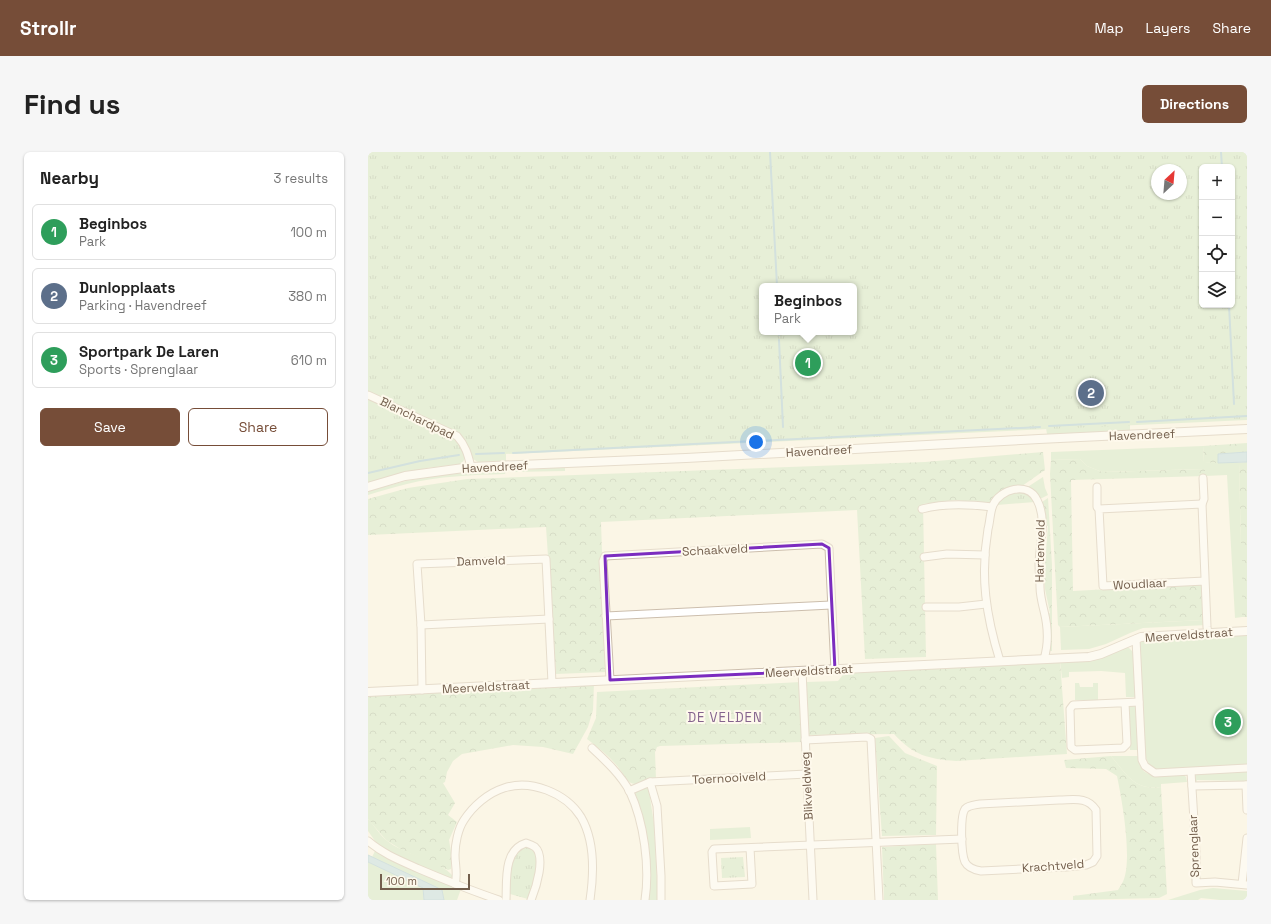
<!DOCTYPE html>
<html lang="en">
<head>
<meta charset="utf-8">
<style>
	:root { --surface:#fff; --page:#f6f6f6; --text:#222; --muted:#767676; --line:#e0e0e0; --accent:#764d38 }
	body { margin:0; font-family:"Space Grotesk",sans-serif; background:var(--page); color:var(--text) }
	.controls { position:absolute; right:12px; top:12px; display:grid; overflow:hidden; border-radius:6px; box-shadow:0 1px 3px #0004 }
	.controls button { width:36px; height:36px; display:grid; place-items:center; padding:0; border:0; border-bottom:1px solid var(--line); background:var(--surface); color:var(--text); font:20px sans-serif }
	.compass { position:absolute; left:783px; top:12px; width:36px; height:36px; border-radius:50%; background:var(--surface); box-shadow:0 1px 3px #0004; rotate:26deg }
	.scale { position:absolute; left:12px; bottom:10px; width:90px; box-sizing:border-box; padding-left:4px; border:2px solid #725e4c; border-top:0; font-size:11px; line-height:14px; white-space:nowrap; color:#725e4c; -webkit-text-stroke:3px #fef9ec; paint-order:stroke }
	.you { position:absolute; left:388px; top:290px; width:14px; height:14px; margin:-10px; border:3px solid #fff; border-radius:50%; background:#1a73e8; box-shadow:0 0 0 6px #1a73e833 }
	.badge { display:grid; place-items:center; width:26px; height:26px; border-radius:50%; background:var(--accent); color:#fff; font-size:13px; font-weight:700 }
	.pin { position:absolute; translate:-50% -50%; border:2px solid #fff; box-shadow:0 1px 4px #0006 }
	.popup { position:absolute; left:391px; top:131px; width:98px; height:52px; box-sizing:border-box; display:grid; place-content:center; border-radius:6px; background:var(--surface); filter:drop-shadow(0 1px 3px #0005); font-size:13px; white-space:nowrap; color:var(--muted) }
	.popup b { font-size:15px; color:var(--text) }
	.popup::after { content:''; position:absolute; left:50%; top:100%; margin-left:-8px; border:8px solid transparent; border-top-color:var(--surface) }
	.list { margin:0; padding:0; list-style:none }
	h2 { display:flex; justify-content:space-between; align-items:center; height:52px; margin:0; padding:0 16px; font-size:17px }
	h2 small { font-size:13px; font-weight:400; color:var(--muted) }
	.list li { display:grid; grid-template-columns:26px 1fr auto; gap:12px; align-items:center; box-sizing:border-box; height:56px; margin:0 8px 8px; padding:0 8px; border:1px solid var(--line); border-radius:6px }
	.list b { display:block; font-size:15px; white-space:nowrap }
	.list p { margin:0; font-size:13px; white-space:nowrap; color:var(--muted) }
	.list em { font-size:13px; font-style:normal; color:var(--muted) }
	.actions { display:flex; gap:8px; padding:12px 16px }
	.actions a { flex:1; padding:9px 0; border:1px solid var(--accent); border-radius:6px; text-align:center; font-size:14px; color:var(--accent) }
	.actions .main { background:var(--accent); color:#fff }
	.icon { flex:none; width:22px; height:22px; fill:none; stroke:currentColor; stroke-width:2; stroke-linecap:round; stroke-linejoin:round }
	.map { position:relative; flex:none; width:879px; height:748px; overflow:hidden; border-radius:6px }
	header { display:flex; align-items:center; gap:24px; box-sizing:border-box; height:56px; padding:0 20px; background:var(--accent); color:#fff }
	header strong { font-size:19px }
	nav { display:flex; gap:22px; margin-inline-start:auto; font-size:14px }
	.intro { display:flex; align-items:center; justify-content:space-between; box-sizing:border-box; height:96px; padding:0 24px }
	h1 { margin:0; font-size:28px }
	.button { padding:10px 18px; border-radius:6px; background:var(--accent); color:#fff; font-size:14px; font-weight:700 }
	main { display:flex; gap:24px; padding:0 24px }
	aside { flex:1; background:var(--surface); border-radius:6px; box-shadow:0 1px 3px #0004 }
	.map>svg:first-child { display:block }
</style>
</head>
<body>
<header>
<strong>Strollr</strong>
<nav><a>Map</a><a>Layers</a><a>Share</a></nav>
</header>
<div class="intro"><h1>Find us</h1><a class="button">Directions</a></div>
<main>
<aside>
<h2>Nearby<small>3 results</small></h2>
<ul class="list">
<li><span class="badge" style="background:#2e9e5b">1</span><div><b>Beginbos</b><p>Park</p></div><em>100 m</em></li>
<li><span class="badge" style="background:#5c6f8a">2</span><div><b>Dunlopplaats</b><p>Parking · Havendreef</p></div><em>380 m</em></li>
<li><span class="badge" style="background:#2e9e5b">3</span><div><b>Sportpark De Laren</b><p>Sports · Sprenglaar</p></div><em>610 m</em></li>
</ul>
<div class="actions"><a class="main">Save</a><a>Share</a></div>
</aside>
<div class="map">
<svg width="879" height="748" viewBox="0 0 879 748">
	<defs>
		<pattern id="forest-crowns" width="20" height="18" patternUnits="userSpaceOnUse"><rect width="20" height="18" fill="#cfe7c5"/><path d="M2 6a3 3 0 1 1 6 0M12 15a3 3 0 1 1 6 0" fill="none" stroke="#acbea2"/></pattern>
		<pattern id="park-tufts" width="24" height="20" patternUnits="userSpaceOnUse"><rect width="24" height="20" fill="#cfe7c5"/><path d="M3 7l-1-3M5 7V3M7 7l1-3M15 17l-1-3M17 17v-4M19 17l1-3" fill="none" stroke="#acbea2"/></pattern>
	</defs>
	<rect width="100%" height="100%" fill="#fbf5e6"/>
	<g fill="#cfe7c5">
		<path d="M762,271v8l-80,4 -3,-1 -1,-6z"/>
		<path d="M97,289l41,11v9l-28,1 -5,-3z"/>
		<path d="M835,294l1,16 35,1 2,82h6v15h-5v57l-7,1 -8,-143 -22,1 -1,-7 -102,3 -15,-6 -7,-7 -29,1v-8z"/>
		<path d="M96,300v8l-3,4 -34,4 -46,11 -13,4v-16z"/>
		<path d="M197,315v4l-53,1v-1z"/>
		<path d="M138,319l-1,3c-32,1 -67,2 -98,10 -13,3 -26,7 -39,11v-4l38,-10 41,-7z"/>
		<path d="M675,325l2,11 3,7 -8,4 -14,-11z"/>
		<path d="M836,468l3,5 -64,3 -13,5 -24,11 -17,5 -28,1 -1,-23z"/>
		<path d="M840,483l39,1v128l-21,3 -71,3 -5,-4 -4,-8 -3,-19 -4,-95 4,-4z"/>
		<path d="M758,495l3,1 5,5 1,44h-9l-1,-24 -24,-2 -32,1v5l-7,1 -2,-17z"/>
		<path d="M707,531h4l1,4h13v-4h5v17h-23z"/>
		<path d="M760,554h9l2,44h-9z"/>
		<path d="M743,604h27c1,26 25,19 45,18l3,3 1,5 -26,2v3c-26,4 -35,-13 -50,-31z"/>
		<path d="M879,619v10l-50,-1 -1,3 -3,-3v-4l2,-3z"/>
		<path d="M279,635l2,4 5,33 4,76h-10c0,-39 2,-70 -13,-107l4,-4z"/>
		<path d="M0,667c6,6 11,15 18,21 19,16 52,18 68,37l-4,1 -70,-30 -12,-17z"/>
		<path d="M382,675l1,11 -41,2v-11z"/>
		<path d="M7,699l14,8 72,30 -4,11h-13l-2,-10 -70,-33z"/>
		<path d="M0,710l55,26 1,12h-56z"/>
		<path d="M845,736l34,3v9h-27l-19,-2 -3,2h-30l32,-10z"/>
	</g>
	<g fill="url(#forest-crowns)">
		<path d="M879,291v9l-29,2v9l-14,-1 -1,-16z"/>
		<path d="M675,300l2,18 -23,16 -31,18 -35,-4 -33,4 3,153 -61,2 -8,-149 -256,12 5,150 -50,2 -10,-147 -178,8v-36l40,-11 59,-9 458,-17z"/>
		<path d="M712,307l7,7 15,6 103,-3v7l-134,4 2,111 130,-7 1,36 -144,7 -2,-2 -8,-151 1,-14z"/>
		<path d="M879,310v83h-6l-2,-82z"/>
		<path d="M680,346l4,67v86h-4v-37l2,-1 -5,-24 -1,-11 4,-52 -4,-1 -2,-23z"/>
		<rect x="874" y="408" width="5" height="57"/>
		<path d="M692,509l7,93 -111,7c-28,-2 -43,-6 -62,-27l-86,1 -2,-53 32,-1 8,-10z"/>
		<path d="M433,530l2,60 -143,4 -3,1 -2,5 1,27c-7,2 -18,7 -25,4 -4,-2 -7,-8 -10,-12 -9,-13 -21,-22 -34,-32l9,-21 1,-26z"/>
		<path d="M226,531l-1,27 -5,17 -15,27 -30,-7 -30,-2 -51,9 -9,7 -6,11 -2,10 -2,1 12,20 -7,12 9,7 -8,18 2,12v17l-3,1 -46,-20 -16,-10 -18,-21v-123z"/>
		<path d="M521,584l16,17 32,13 -1,69 -54,1 -7,-98z"/>
		<path d="M743,604c15,18 24,35 50,31l6,107 -8,4 -86,2v-4l45,-6c2,-4 5,-7 6,-11 8,-23 -2,-79 -7,-103l-11,-7 -40,-1 -2,-8z"/>
		<path d="M568,692l2,56h-54l-2,-53z"/>
	</g>
	<g fill="url(#park-tufts)" fill-rule="evenodd">
		<path d="M0,0h879v268l-784,36 -51,8 -44,11zM834,15h30v138h-30zM789,18h24v24h-24zM394,134h92v46h-92z"/>
		<path d="M648,339l12,2 7,9 -38,3 6,-9z"/>
		<path d="M156,693l11,5c6,18 -1,32 -7,49l-18,-5c-2,-18 0,-37 14,-49z"/>
		<path d="M375,705l2,20 -23,1 -1,-20z"/>
	</g>
	<g fill="#bbd9e3" stroke="#a2c7d4">
		<path d="M879,300v10l-29,1v-9z"/>
		<path d="M0,703l68,32 6,3 2,10h-20l-1,-12 -55,-26z"/>
	</g>
	<g fill="none" stroke-linecap="round" stroke-linejoin="round">
		<g stroke="#a2c7d4" stroke-width="2">
			<path d="M402,0l7,134"/>
			<path d="M853,0l1,15"/>
			<path d="M861,153l5,99"/>
			<path d="M411,180v3"/>
			<path d="M411,188l4,87"/>
			<path d="M769,270l110,-6"/>
			<path d="M681,274l80,-4"/>
			<path d="M145,301l527,-26"/>
			<path d="M108,302l28,-1"/>
			<path d="M0,321l52,-12 39,-6"/>
		</g>
		<g stroke="#ccbead" stroke-width="9">
			<g id="minor">
				<path d="M0,243l89,41c9,10 11,19 14,31"/>
				<path d="M729,335v20l2,2"/>
				<path d="M834,352l2,-5 -1,-21"/>
				<path d="M554,357c22,-6 47,-5 70,-2"/>
				<path d="M556,405l23,-3 38,1"/>
				<path d="M837,429l-102,5 -4,-77 103,-5c2,41 3,82 5,123l1,6"/>
				<path d="M558,455h33l27,-3"/>
				<path d="M238,464l225,-11"/>
				<path d="M53,473l128,-6"/>
				<path d="M768,487l6,121 3,6 10,7 92,-5"/>
				<path d="M632,509c-14,-45 -20,-85 -12,-132 2,-7 2,-17 5,-24 7,-16 35,-24 44,-5 10,19 3,42 2,63 0,8 1,16 1,24 0,8 2,16 4,24 4,16 5,32 0,48"/>
				<path d="M434,519l11,229"/>
				<path d="M242,528l-7,-119 2,-5 217,-12 7,4 6,122"/>
				<path d="M54,538l-1,-65 -4,-61 129,-5 6,124"/>
				<path d="M757,551l2,41 -4,4 -48,2 -4,-3 -1,-38 3,-4c22,-1 44,-2 66,-3"/>
				<path d="M437,588l62,-3 4,2 8,161"/>
				<path d="M224,596c14,13 29,27 38,44 14,30 20,75 15,108"/>
				<path d="M823,620l5,81v30l19,-1 32,3"/>
				<path d="M282,630l157,-8"/>
				<path d="M878,633l1,25"/>
				<path d="M824,634l55,-1"/>
				<path d="M261,639l21,-9 7,24 4,70v24"/>
				<path d="M691,648c14,0 28,-4 37,10l1,46 -4,6 -7,3 -20,2 -85,4c-6,-1 -13,-3 -16,-9 -4,-9 -5,-46 0,-53 4,-4 10,-4 15,-5z"/>
				<path d="M0,689c15,13 33,20 51,28 26,11 53,22 80,31"/>
				<path d="M382,696l2,36 -38,2 -2,-34 2,-3 248,-10"/>
				<path d="M87,732c3,-9 0,-19 0,-29 0,-11 3,-26 9,-35 9,-14 24,-27 40,-32 27,-9 62,5 77,29 14,24 13,56 9,83"/>
				<path d="M874,732l5,-46"/>
				<path d="M138,748c1,-19 -3,-50 20,-57 3,1 6,2 9,4 11,10 1,41 -4,53"/>
			</g>
		</g>
		<g stroke="#ccbead" stroke-width="10">
			<g id="tertiary">
				<path d="M0,335l37,-11 66,-9 215,-9 353,-19 208,-10"/>
				<path d="M0,540l721,-35 12,-3 40,-17 106,-6"/>
			</g>
		</g>
		<use href="#minor" stroke="#fff" stroke-width="7"/>
		<use href="#tertiary" stroke="#fff" stroke-width="8"/>
	</g>
	<path d="M0 0H879V748H0ZM454,392l7,4 6,122 -225,10 -5,-124z" fill="#fbf5e6" fill-opacity=".55" fill-rule="evenodd"/>
	<path fill="none" stroke="#7b2cbf" stroke-width="3" stroke-linejoin="round" d="M454,392l7,4 6,122 -225,10 -5,-124z"/>
	<g text-anchor="middle" stroke-width="4" stroke-linejoin="round" paint-order="stroke">
		<g font-size="12" fill="#725e4c" stroke="#fef9ec">
			<text transform="translate(49 266) rotate(26)" y="4">Blanchardpad</text>
			<text transform="translate(774 283) rotate(-2)" y="4">Havendreef</text>
			<text transform="translate(451 299) rotate(-3)" y="4">Havendreef</text>
			<text transform="translate(127 315) rotate(-3)" y="4">Havendreef</text>
			<text transform="translate(347 398) rotate(-3)" y="4">Schaakveld</text>
			<text transform="translate(672 399) rotate(-89)" y="4">Hartenveld</text>
			<text transform="translate(113 409) rotate(-2)" y="4">Damveld</text>
			<text transform="translate(772 432) rotate(-3)" y="4">Woudlaar</text>
			<text transform="translate(821 483) rotate(-4)" y="4">Meerveldstraat</text>
			<text transform="translate(441 519) rotate(-3)" y="4">Meerveldstraat</text>
			<text transform="translate(118 535) rotate(-3)" y="4">Meerveldstraat</text>
			<text transform="translate(361 626) rotate(-3)" y="4">Toernooiveld</text>
			<text transform="translate(439 634) rotate(-93)" y="4">Blikveldweg</text>
			<text transform="translate(826 694) rotate(-92)" y="4">Sprenglaar</text>
			<text transform="translate(685 714) rotate(-4)" y="4">Krachtveld</text>
		</g>
		<g font-size="13" letter-spacing="1" fill="#85648e" stroke="#fef9ec">
			<text x="357" y="570">DE VELDEN</text>
		</g>
	</g>
</svg>
<div class="controls">
<button>+</button>
<button>−</button>
<button><svg class="icon" aria-label="locate" viewBox="0 0 24 24"><circle cx="12" cy="12" r="6"/><path d="M12 2v4M12 18v4M2 12h4M18 12h4"/></svg></button>
<button><svg class="icon" aria-label="layers" viewBox="0 0 24 24"><path d="M12 4l9 5-9 5-9-5zM3 14l9 5 9-5"/></svg></button>
</div>
<svg class="compass" viewBox="-18 -18 36 36"><path d="M0-13l5 13h-10z" fill="#e53935"/><path d="M0 13l5-13h-10z" fill="#767676"/></svg>
<div class="scale">100 m</div>
<div class="you"></div>
<div class="pin badge" style="left:440px;top:211px;background:#2e9e5b">1</div>
<div class="popup"><b>Beginbos</b>Park</div>
<div class="pin badge" style="left:723px;top:241px;background:#5c6f8a">2</div>
<div class="pin badge" style="left:860px;top:570px;background:#2e9e5b">3</div>
</div>
</main>
</body>
</html>
